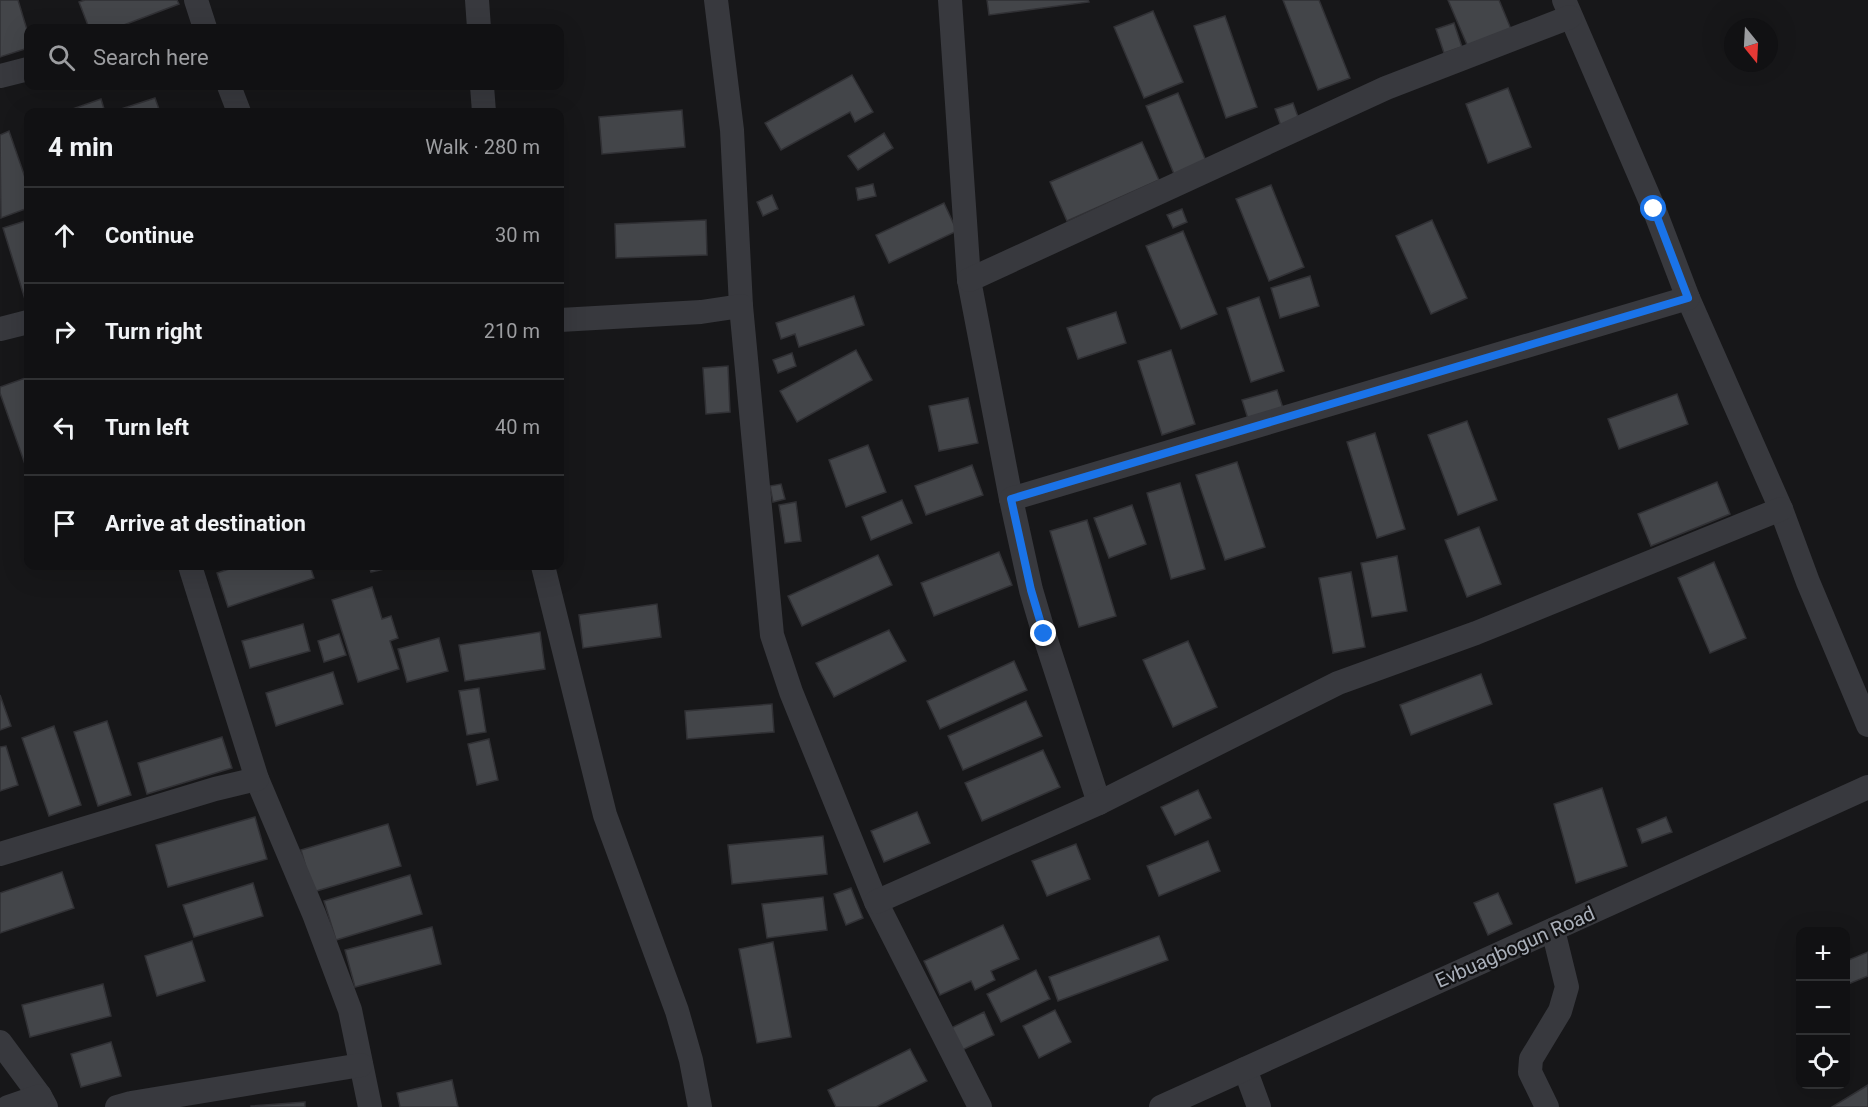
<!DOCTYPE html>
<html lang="en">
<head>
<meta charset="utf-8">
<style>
	:root { --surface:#111113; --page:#1e1f21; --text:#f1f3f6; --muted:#9c9da0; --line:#303133 }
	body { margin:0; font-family:Roboto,sans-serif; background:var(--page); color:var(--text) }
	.controls { position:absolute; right:18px; bottom:18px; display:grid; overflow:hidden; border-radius:12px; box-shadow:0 6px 24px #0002 }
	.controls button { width:54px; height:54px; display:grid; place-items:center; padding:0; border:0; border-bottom:2px solid var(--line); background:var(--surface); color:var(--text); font:30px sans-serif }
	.compass { position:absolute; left:1724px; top:18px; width:54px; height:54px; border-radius:50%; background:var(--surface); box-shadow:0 6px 24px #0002; rotate:162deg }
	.stop { position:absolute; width:18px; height:18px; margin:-14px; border:4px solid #1a73e8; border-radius:50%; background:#fff }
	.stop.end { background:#1a73e8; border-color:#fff; box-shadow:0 2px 6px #0008 }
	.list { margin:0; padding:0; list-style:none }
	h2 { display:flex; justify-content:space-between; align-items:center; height:78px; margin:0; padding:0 24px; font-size:26px }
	h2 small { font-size:20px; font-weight:400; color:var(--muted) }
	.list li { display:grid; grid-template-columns:39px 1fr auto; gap:18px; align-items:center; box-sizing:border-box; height:96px; padding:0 24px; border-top:2px solid var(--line) }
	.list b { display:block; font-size:22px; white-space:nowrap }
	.list em { font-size:20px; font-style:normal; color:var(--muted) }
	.icon { flex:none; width:33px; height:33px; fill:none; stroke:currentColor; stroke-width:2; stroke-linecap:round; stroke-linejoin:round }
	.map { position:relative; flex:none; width:1868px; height:1107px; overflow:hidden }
	.search { position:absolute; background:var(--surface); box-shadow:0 6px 24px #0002; left:24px; top:24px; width:540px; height:66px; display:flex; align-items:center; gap:15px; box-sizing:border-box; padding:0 21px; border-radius:12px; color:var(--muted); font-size:22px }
	.panel { position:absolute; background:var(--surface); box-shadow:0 6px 24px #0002; left:24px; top:108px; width:540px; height:462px; border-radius:12px }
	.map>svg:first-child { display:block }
</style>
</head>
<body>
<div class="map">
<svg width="1868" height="1107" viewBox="0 0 1868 1107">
	<rect width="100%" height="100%" fill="#171719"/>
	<g fill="#434549" stroke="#313135" stroke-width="1.5">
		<path d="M0,0h18l10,33v15l-28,9z"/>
		<path d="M85,0h92l2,4 -63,24h-27l-10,-26z"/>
		<path d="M987,0h101l1,2 -100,13z"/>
		<path d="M1283,0h36l31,78 -32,12z"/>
		<path d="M1448,0h51l12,29 -43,18z"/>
		<path d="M1153,11l30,71 -39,16 -30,-71z"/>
		<path d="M1225,16l32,91 -31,11 -32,-92z"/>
		<path d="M1454,23l8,24 -18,6 -8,-24z"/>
		<path d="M852,75l21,37 -18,10 -5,-10 -69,38 -16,-27z"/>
		<path d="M1508,88l23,59 -43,16 -22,-59z"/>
		<path d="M1178,93l28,68 -32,13 -28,-68z"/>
		<path d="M155,98l5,14h-38l-1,-3z"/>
		<path d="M101,99l4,13h-41z"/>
		<path d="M1293,103l7,19 -18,7 -7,-20z"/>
		<path d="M682,110l3,37 -83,7 -3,-37z"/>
		<path d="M9,131l19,55v22l-27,10 -1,-83z"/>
		<path d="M884,133l9,15 -35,22 -10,-14z"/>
		<path d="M1142,142l17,38 -92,41 -17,-39z"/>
		<path d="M873,184l3,12 -18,4 -2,-12z"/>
		<path d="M1271,185l33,82 -35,14 -33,-82z"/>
		<path d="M772,195l6,14 -15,7 -6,-14z"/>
		<path d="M944,203l13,28 -68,32 -13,-28z"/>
		<path d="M1182,209l5,13 -14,6 -6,-13z"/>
		<path d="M28,220v89l-25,-81z"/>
		<path d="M706,220l1,35 -91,3 -1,-34z"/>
		<path d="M1432,220l35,78 -36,16 -35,-78z"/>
		<path d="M1183,231l34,83 -36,15 -35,-83z"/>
		<path d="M1310,276l9,30 -39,12 -9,-30z"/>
		<path d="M854,296l10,29 -65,22 -4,-13 -14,5 -5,-16z"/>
		<path d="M1259,297l25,74 -33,11 -24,-74z"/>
		<path d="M1116,312l10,31 -48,16 -11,-31z"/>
		<path d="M856,350l16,30 -75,42 -17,-31z"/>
		<path d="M1171,350l24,74 -33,11 -24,-74z"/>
		<path d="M792,353l4,13 -18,7 -5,-13z"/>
		<path d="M728,366l2,46 -24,2 -3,-46z"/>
		<path d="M28,377v92l-1,1 -27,-77v-6z"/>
		<path d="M1277,390l7,21 -35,11 -7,-22z"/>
		<path d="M1677,394l11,30 -69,25 -11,-30z"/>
		<path d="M968,398l10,45 -39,8 -10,-45z"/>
		<path d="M1467,421l30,79 -39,15 -30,-80z"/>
		<path d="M1375,433l30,96 -28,9 -30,-96z"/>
		<path d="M868,445l18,47 -40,15 -17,-47z"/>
		<path d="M1237,462l28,85 -40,13 -29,-85z"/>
		<path d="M972,465l11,30 -57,20 -11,-29z"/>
		<path d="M1717,482l13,32 -79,32 -13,-32z"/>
		<path d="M1180,483l25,86 -34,10 -24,-86z"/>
		<path d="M781,484l4,15 -12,3 -3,-16z"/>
		<path d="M902,500l10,23 -41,17 -9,-23z"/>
		<path d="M796,502l5,39 -16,2 -6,-38z"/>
		<path d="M1132,505l14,39 -37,14 -15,-40z"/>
		<path d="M1087,520l29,96 -37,11 -29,-96z"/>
		<path d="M1479,527l22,57 -34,13 -22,-57z"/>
		<path d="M999,552l13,33 -78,31 -13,-33z"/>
		<path d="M878,555l14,30 -90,41 -14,-30z"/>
		<path d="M1397,556l10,55 -35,6 -11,-54z"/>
		<path d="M1714,562l32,76 -36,15 -32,-75z"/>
		<path d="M238,566h72l4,12 -86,29 -11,-34z"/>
		<path d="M369,566h28l-26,6z"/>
		<path d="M1351,572l14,75 -32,6 -14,-75z"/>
		<path d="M372,587l10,32 9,-3 7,22 -8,3 9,28 -41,13 -26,-82z"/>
		<path d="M657,604l4,33 -78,11 -4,-33z"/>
		<path d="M303,624l7,27 -60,17 -8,-27z"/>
		<path d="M889,630l17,31 -72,36 -18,-34z"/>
		<path d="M540,632l5,37 -80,12 -6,-36z"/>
		<path d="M339,634l7,21 -22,7 -6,-21z"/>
		<path d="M439,638l9,33 -41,11 -9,-33z"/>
		<path d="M1188,641l29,66 -44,20 -30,-67z"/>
		<path d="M1014,661l13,29 -87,39 -13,-28z"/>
		<path d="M333,672l10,32 -67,22 -10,-33z"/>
		<path d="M1481,674l11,30 -81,31 -11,-30z"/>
		<path d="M479,688l7,44 -19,3 -8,-44z"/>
		<path d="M0,695l11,31 -11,4z"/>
		<path d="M1026,701l16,35 -79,34 -15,-34z"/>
		<path d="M772,704l2,28 -87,7 -2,-28z"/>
		<path d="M107,721l24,74 -33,11 -24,-74z"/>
		<path d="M54,726l27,79 -32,11 -27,-78z"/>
		<path d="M222,737l10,31 -85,26 -9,-31z"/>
		<path d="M489,739l9,41 -21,5 -9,-41z"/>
		<path d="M6,746l12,39 -18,6v-44z"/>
		<path d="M1043,750l17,37 -78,34 -17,-38z"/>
		<path d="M1602,788l25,78 -51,17 -22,-79z"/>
		<path d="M1198,790l13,28 -36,17 -14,-28z"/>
		<path d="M917,812l13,31 -46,19 -13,-31z"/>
		<path d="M255,817l12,42 -99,28 -12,-42z"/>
		<path d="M1666,817l6,15 -30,11 -5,-14z"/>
		<path d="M388,824l13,42 -88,26 -12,-42z"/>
		<path d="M823,836l4,38 -95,10 -4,-39z"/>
		<path d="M1208,841l12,30 -61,25 -12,-30z"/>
		<path d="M1076,844l14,35 -43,17 -15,-35z"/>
		<path d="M62,872l12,36 -74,25v-40z"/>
		<path d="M410,875l12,39 -86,26 -12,-39z"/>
		<path d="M253,883l10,33 -69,21 -11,-32z"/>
		<path d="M851,888l12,30 -17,7 -12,-31z"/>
		<path d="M1498,893l14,31 -24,11 -14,-32z"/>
		<path d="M823,897l4,33 -60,8 -5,-34z"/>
		<path d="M1003,925l16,34 -28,12 4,9 -20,10 -4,-9 -31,14 -16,-34z"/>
		<path d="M432,927l9,37 -86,23 -10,-37z"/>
		<path d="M1159,936l9,24 -110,41 -9,-24z"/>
		<path d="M192,941l13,40 -48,15 -12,-40z"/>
		<path d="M773,942l18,95 -34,6 -18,-94z"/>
		<path d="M1868,952v24l-22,9v-24z"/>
		<path d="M1036,970l14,29 -49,23 -14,-28z"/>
		<path d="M103,984l8,32 -81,21 -8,-32z"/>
		<path d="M1055,1010l16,32 -32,16 -16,-32z"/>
		<path d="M984,1012l10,23 -34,16 -11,-22z"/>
		<path d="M111,1042l10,34 -40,11 -10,-33z"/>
		<path d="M910,1049l17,32 -51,26h-40l-8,-17z"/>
		<path d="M452,1080l6,27h-58l-3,-14z"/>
		<path d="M1868,1085v22h-36z"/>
		<path d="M305,1102v5h-54v-1z"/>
	</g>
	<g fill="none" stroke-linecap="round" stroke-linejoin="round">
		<g stroke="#38393e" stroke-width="24">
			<path d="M196,0l9,28"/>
			<path d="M477,0l2,28"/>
			<path d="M716,0l16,130 9,176"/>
			<path d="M950,0l19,280 42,219 20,91 13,44 55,169"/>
			<path d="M1564,0l90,209 34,89 93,211 27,73 60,143"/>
			<path d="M0,76l28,-7"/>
			<path d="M229,86l10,26"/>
			<path d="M482,86l2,26"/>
			<path d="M969,280l417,-192 184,-71"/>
			<path d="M560,320l141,-8 40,-6 31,329 19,57 85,210 104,205"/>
			<path d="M0,329l28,-7"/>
			<path d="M1011,499l677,-201"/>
			<path d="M543,566l62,249 72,196 14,49 9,47"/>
			<path d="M257,779l57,135 36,96 20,97"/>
			<path d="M0,854l215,-65 42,-10 -67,-213"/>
			<path d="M876,902l223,-99 239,-120 138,-50 305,-124"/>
			<path d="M0,1042l40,54 6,11"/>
			<path d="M1245,1069l14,38"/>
			<path d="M8,1107l32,-11"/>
			<path d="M117,1107l14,-4 230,-38"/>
			<path d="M1161,1107l707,-320"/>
			<path d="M1547,1107l-17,-35 1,-13 29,-48 7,-24 -14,-57"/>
		</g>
	</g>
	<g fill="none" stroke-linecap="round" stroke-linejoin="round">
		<path stroke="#1a73e8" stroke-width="8" d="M1044,634l-13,-44 -20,-91 677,-201 -34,-89"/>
	</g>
	<g text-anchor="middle" stroke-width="4.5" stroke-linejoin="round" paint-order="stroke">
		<g font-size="20" fill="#a9afb9" stroke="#121214">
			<text transform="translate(1515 947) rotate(-24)" y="7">Evbuagbogun Road</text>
		</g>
	</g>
</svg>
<div class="controls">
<button>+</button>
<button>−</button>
<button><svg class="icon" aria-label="locate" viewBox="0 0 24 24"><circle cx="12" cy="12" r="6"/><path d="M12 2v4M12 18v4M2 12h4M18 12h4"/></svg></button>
</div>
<svg class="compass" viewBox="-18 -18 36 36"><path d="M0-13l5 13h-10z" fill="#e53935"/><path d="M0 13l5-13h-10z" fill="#9c9da0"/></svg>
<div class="stop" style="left:1654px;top:209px"></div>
<div class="stop end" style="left:1044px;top:634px"></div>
<div class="search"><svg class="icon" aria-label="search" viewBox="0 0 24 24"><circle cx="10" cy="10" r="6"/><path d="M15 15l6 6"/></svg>Search here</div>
<section class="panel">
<h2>4 min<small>Walk · 280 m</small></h2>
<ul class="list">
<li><svg class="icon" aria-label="ahead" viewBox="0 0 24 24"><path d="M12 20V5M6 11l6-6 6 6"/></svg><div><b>Continue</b></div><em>30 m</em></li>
<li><svg class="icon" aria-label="right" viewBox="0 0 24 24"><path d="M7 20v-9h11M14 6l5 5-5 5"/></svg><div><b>Turn right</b></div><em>210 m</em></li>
<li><svg class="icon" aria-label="left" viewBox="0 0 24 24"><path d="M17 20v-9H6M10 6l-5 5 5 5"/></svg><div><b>Turn left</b></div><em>40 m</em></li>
<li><svg class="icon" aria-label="arrive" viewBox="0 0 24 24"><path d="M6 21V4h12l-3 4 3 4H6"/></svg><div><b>Arrive at destination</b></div></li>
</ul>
</section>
</div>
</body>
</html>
